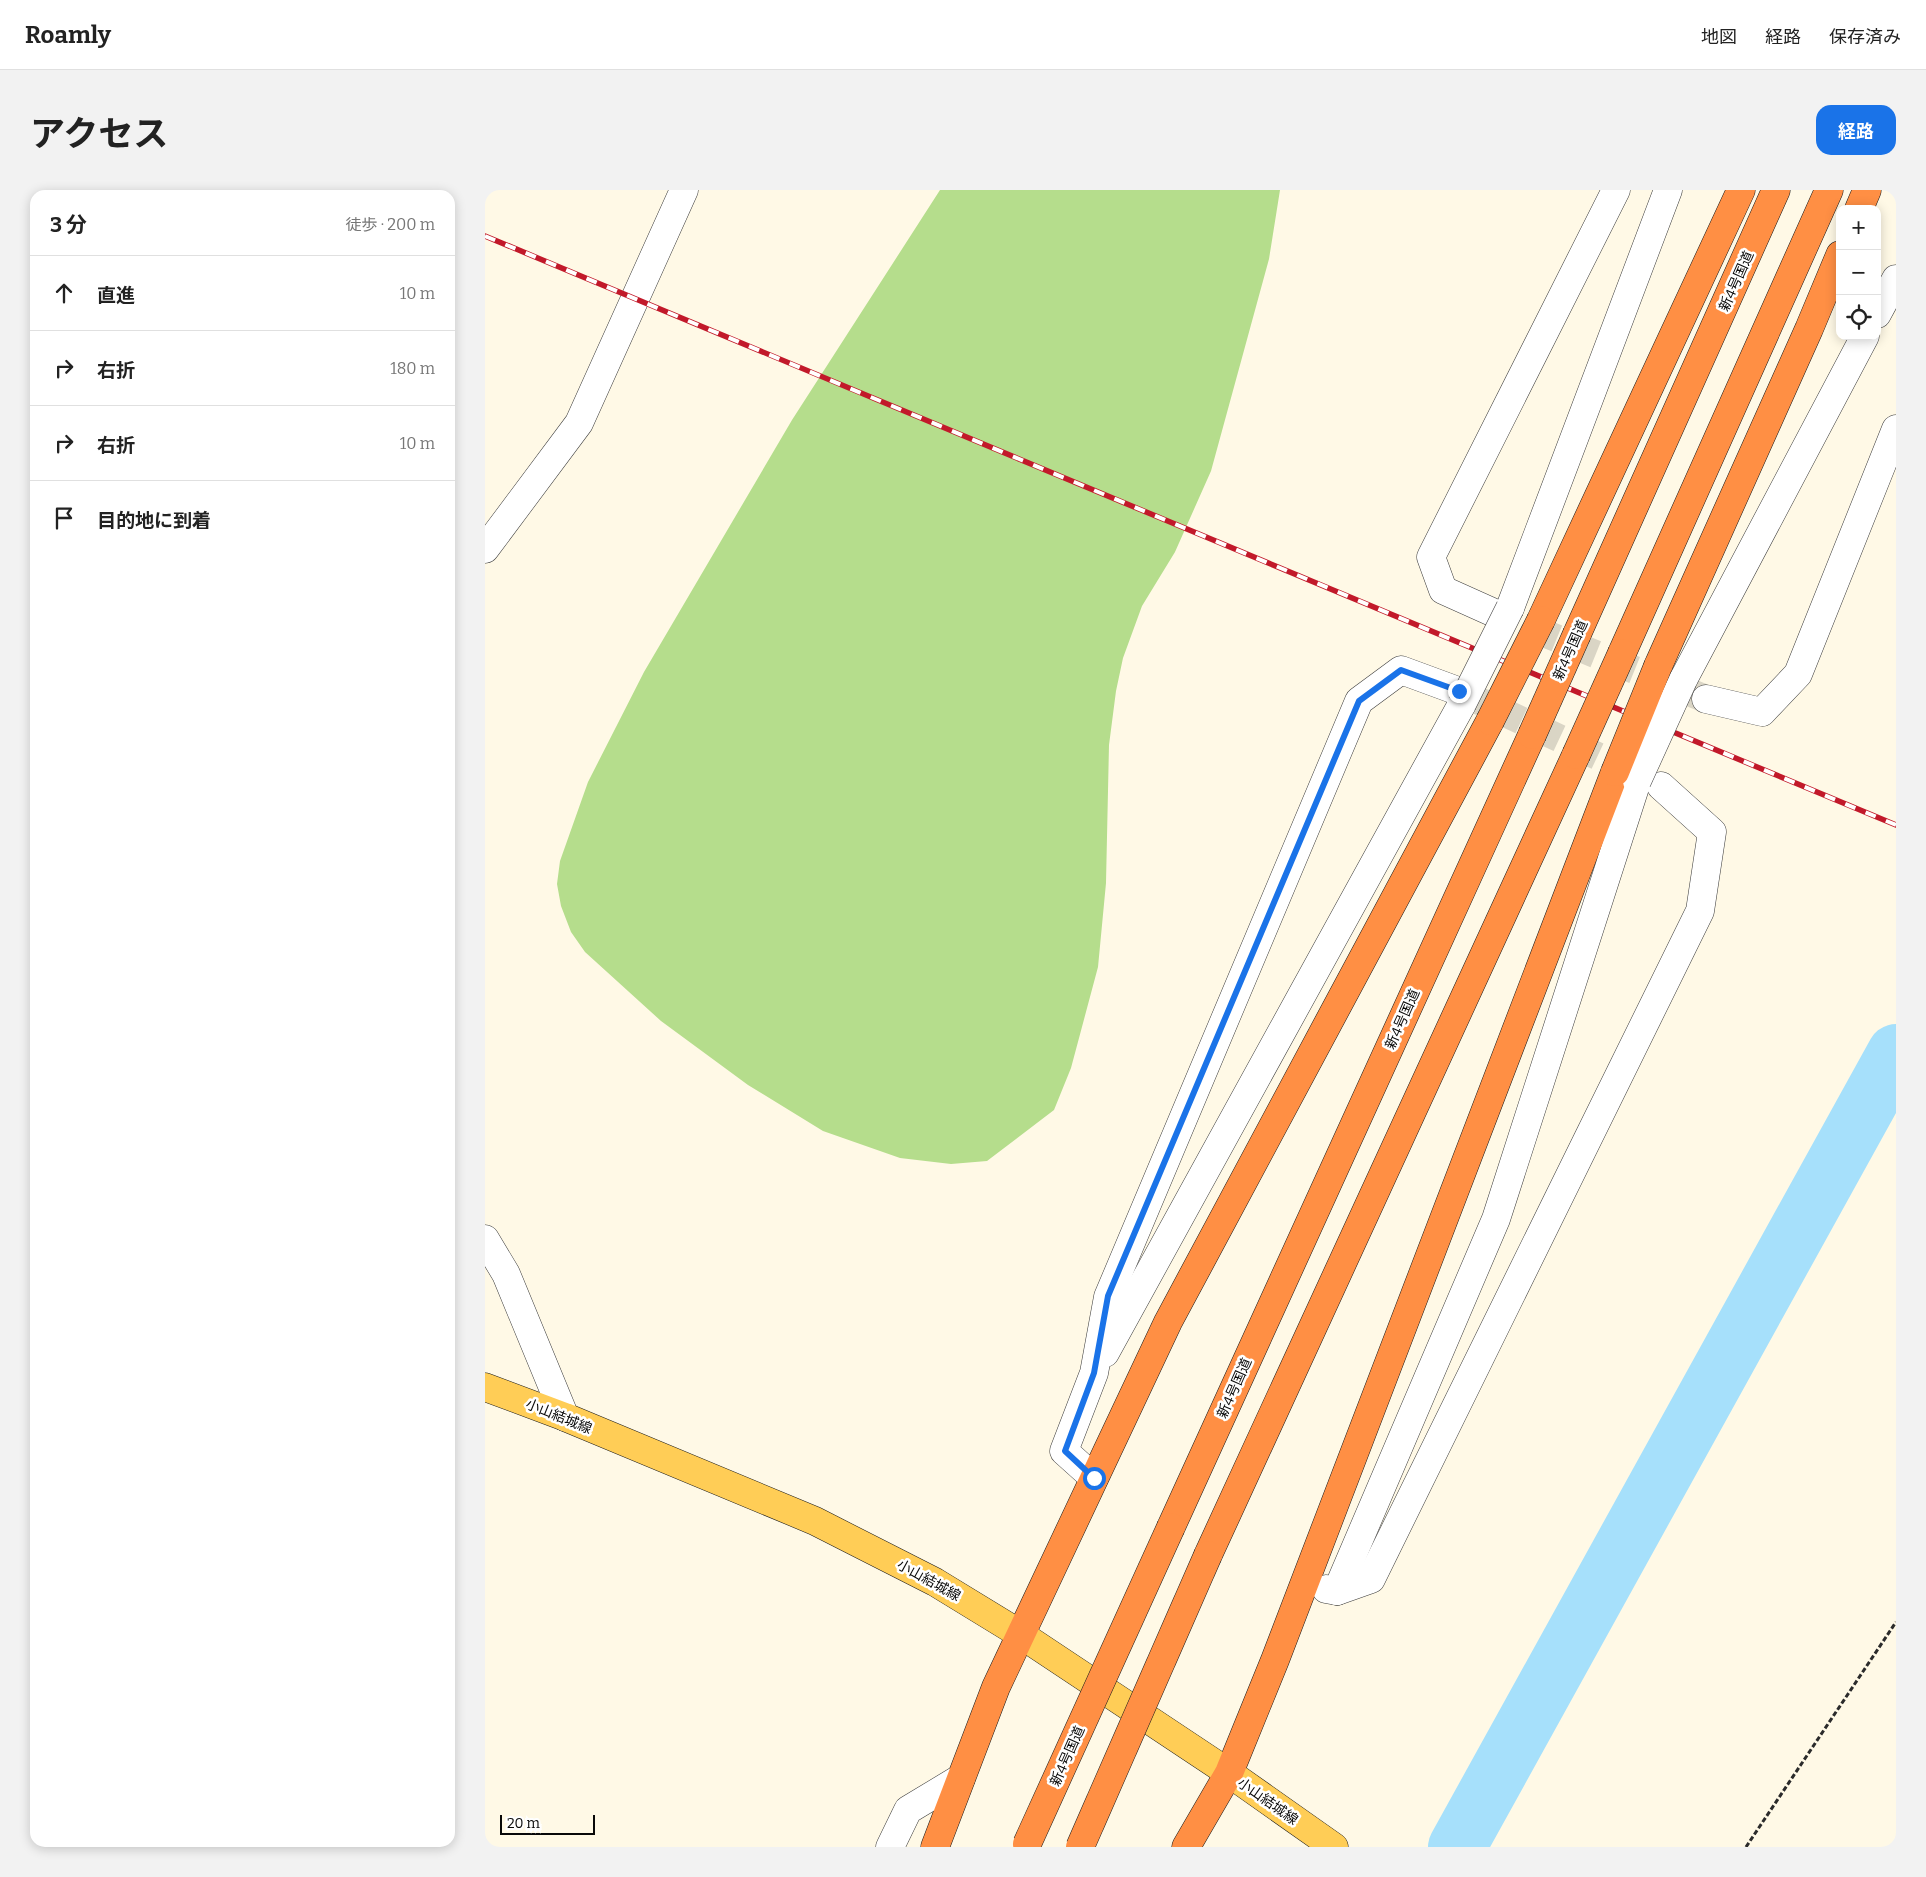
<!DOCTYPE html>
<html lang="ja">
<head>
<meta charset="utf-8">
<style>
	:root { --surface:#fff; --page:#f2f2f2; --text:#222; --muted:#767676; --line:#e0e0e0; --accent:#1a73e8 }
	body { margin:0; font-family:Bitter,"Noto Sans JP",serif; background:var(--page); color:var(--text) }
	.controls { position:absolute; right:15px; top:15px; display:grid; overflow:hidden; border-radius:10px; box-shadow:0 2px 12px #0003 }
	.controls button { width:45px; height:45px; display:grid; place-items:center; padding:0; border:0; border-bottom:1px solid var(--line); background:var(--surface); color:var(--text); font:25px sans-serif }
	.scale { position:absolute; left:15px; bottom:12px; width:95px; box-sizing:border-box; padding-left:5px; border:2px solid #090909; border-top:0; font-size:14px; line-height:18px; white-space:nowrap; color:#090909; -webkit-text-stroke:4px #fff; paint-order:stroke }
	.stop { position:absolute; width:15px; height:15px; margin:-11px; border:4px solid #1a73e8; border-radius:50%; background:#fff }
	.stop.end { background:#1a73e8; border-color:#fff; box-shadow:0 1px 5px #0008 }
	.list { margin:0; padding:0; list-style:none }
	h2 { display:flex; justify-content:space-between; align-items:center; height:65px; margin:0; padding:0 20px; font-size:21px }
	h2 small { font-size:16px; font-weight:400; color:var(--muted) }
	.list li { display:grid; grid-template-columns:32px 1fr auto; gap:15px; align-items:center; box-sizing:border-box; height:75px; padding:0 20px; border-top:1px solid var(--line) }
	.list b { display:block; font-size:19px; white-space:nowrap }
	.list em { font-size:16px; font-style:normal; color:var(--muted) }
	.icon { flex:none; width:28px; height:28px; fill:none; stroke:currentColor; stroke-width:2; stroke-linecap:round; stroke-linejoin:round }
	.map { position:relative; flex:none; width:1411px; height:1657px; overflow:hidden; border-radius:15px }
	header { display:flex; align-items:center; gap:30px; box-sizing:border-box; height:70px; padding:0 25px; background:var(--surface); border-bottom:1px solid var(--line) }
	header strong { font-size:24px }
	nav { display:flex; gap:28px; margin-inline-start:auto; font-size:18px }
	.intro { display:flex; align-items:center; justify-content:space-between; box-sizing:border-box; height:120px; padding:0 30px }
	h1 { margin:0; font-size:35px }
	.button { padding:12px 22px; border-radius:15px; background:var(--accent); color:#fff; font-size:18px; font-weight:700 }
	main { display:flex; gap:30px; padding:0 30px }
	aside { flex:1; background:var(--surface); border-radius:15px; box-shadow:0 2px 12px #0003 }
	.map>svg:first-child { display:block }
</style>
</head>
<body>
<header>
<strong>Roamly</strong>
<nav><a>地図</a><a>経路</a><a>保存済み</a></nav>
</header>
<div class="intro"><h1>アクセス</h1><a class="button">経路</a></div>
<main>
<aside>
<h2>3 分<small>徒歩 · 200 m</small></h2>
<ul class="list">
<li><svg class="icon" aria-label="ahead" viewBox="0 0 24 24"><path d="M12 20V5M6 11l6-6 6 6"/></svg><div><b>直進</b></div><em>10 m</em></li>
<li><svg class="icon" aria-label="right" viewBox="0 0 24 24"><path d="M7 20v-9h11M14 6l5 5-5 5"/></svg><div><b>右折</b></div><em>180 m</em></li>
<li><svg class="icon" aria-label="right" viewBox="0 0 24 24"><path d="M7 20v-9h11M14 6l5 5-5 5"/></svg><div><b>右折</b></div><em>10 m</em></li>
<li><svg class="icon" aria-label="arrive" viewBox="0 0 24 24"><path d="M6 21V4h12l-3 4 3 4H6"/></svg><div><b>目的地に到着</b></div></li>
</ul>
</aside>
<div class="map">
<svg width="1411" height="1657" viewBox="0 0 1411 1657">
	<rect width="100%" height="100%" fill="#fff9e6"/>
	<path fill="#b5dd8c" d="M455,0h340l-11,69 -58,212 -36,81 -33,54 -19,52 -7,33 -7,54 -3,138 -8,84 -27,101 -17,42 -67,51 -36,3 -51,-6 -77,-27 -75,-46 -87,-64 -76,-69 -14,-20 -10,-26 -4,-22 3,-23 28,-79 56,-110 148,-252z"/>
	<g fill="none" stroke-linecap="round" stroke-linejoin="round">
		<path stroke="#a6e0fb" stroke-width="58" d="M972,1657l439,-794"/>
		<g stroke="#dad5c5" stroke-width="28" stroke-dasharray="28 14" stroke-linecap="butt">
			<path d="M1007,422l214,87"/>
			<path d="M973,501l180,84"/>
		</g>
		<g stroke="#3c3c3c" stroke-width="29">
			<g id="minor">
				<path d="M1392,124l19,-35"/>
				<path d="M0,359l94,-126 105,-233"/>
				<path d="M1025,418l158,-418"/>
				<path d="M1007,422l-49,-22 -12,-33 185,-367"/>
				<path d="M1198,490l182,-344"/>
				<path d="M1221,509l56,13 36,-38 98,-245"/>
				<path d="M0,1049l21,35 59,143"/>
				<path d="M620,1163l357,-649"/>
				<path d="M609,1288l-30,-27 30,-78 14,-76 251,-596 42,-31 57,21"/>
				<path d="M841,1399l11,2 159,-372 141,-438"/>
				<path d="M852,1401l34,-12 329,-668 12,-79 -51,-46"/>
				<path d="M405,1657l18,-37 53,-32"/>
			</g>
		</g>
		<g stroke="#1a1a1a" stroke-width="29">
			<path id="major" d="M0,1197l80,30 250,104 120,61 85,52 209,139 105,74"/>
		</g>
		<g stroke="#1a1a1a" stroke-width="29">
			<g id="highway">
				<path d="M1374,19l8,-19"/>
				<path d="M1056,430l200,-430"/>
				<path d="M1092,444l199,-444"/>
				<path d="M1137,463l207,-463"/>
				<path d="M1173,476l151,-337 31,-74"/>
				<path d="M686,1337l361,-792"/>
				<path d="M723,1365l368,-800"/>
				<path d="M450,1657l61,-160 172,-365 322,-601"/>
				<path d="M701,1657l43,-74 46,-113 340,-888"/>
			</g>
		</g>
		<path stroke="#2b2b2b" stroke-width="3" stroke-dasharray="5 2.5" stroke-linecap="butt" d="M1261,1657l150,-225"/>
		<use href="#minor" stroke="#fff" stroke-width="28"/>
		<use href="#major" stroke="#ffcd56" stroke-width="28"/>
		<use href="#highway" stroke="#ff8f44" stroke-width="28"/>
		<g stroke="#c2192a" stroke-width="5.5">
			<path id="rail" d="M0,46l1411,589"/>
		</g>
		<use href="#rail" stroke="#fff" stroke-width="4" stroke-dasharray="11" stroke-linecap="butt"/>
		<g stroke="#3c3c3c" stroke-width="29" stroke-linecap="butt">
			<g id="minor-bridge">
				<path d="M977,514l48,-96"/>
				<path d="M1152,591l46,-101"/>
			</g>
		</g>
		<g stroke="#1a1a1a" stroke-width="29" stroke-linecap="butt">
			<g id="highway-bridge">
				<path d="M1005,531l51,-101"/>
				<path d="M1047,545l45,-101"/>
				<path d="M1091,565l46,-102"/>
				<path d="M1130,582l43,-106"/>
				<path d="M542,1654l144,-317"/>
				<path d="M595,1657l128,-292"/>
			</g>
		</g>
		<use href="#minor-bridge" stroke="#fff" stroke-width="28"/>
		<use href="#highway-bridge" stroke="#ff8f44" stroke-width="28"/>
	</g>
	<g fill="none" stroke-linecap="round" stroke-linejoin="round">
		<path stroke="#1a73e8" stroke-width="6" d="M609,1288l-29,-27 29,-78 14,-77 251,-595 42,-31 58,21"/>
	</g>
	<g text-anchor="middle" stroke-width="5" stroke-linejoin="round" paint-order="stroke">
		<g font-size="14" fill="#090909" stroke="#fff">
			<text transform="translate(1251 91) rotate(-66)" y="5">新4号国道</text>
			<text transform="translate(1085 460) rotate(-66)" y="5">新4号国道</text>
			<text transform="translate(917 829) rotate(-66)" y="5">新4号国道</text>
			<text transform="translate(749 1198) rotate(-66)" y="5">新4号国道</text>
			<text transform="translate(74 1226) rotate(22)" y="5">小山結城線</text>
			<text transform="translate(444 1390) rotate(29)" y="5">小山結城線</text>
			<text transform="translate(582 1566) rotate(-66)" y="5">新4号国道</text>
			<text transform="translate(783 1611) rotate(35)" y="5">小山結城線</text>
		</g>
	</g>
</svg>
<div class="controls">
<button>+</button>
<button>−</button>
<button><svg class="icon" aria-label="locate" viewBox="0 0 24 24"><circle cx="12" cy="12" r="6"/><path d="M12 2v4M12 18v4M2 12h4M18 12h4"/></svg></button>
</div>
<div class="scale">20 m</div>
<div class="stop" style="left:609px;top:1288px"></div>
<div class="stop end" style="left:974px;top:501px"></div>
</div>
</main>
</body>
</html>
